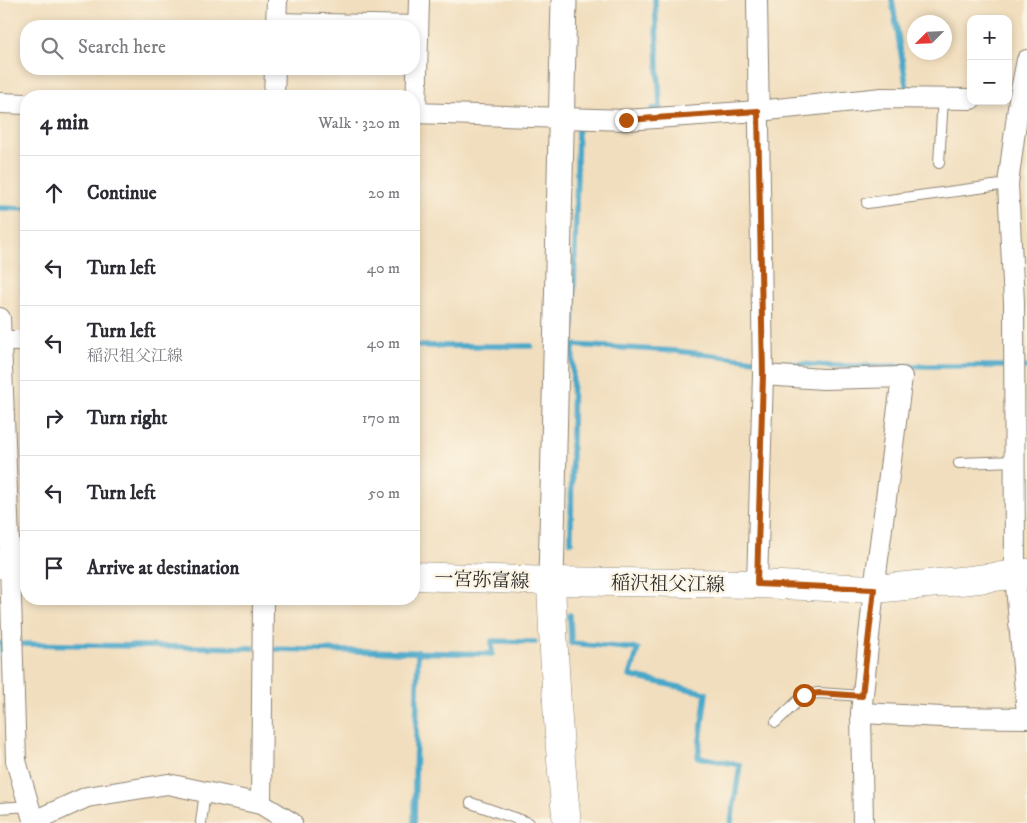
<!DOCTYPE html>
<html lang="en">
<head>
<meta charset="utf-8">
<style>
	:root { --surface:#fff; --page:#f7f7f7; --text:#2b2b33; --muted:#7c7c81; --line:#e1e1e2 }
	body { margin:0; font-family:"IM FELL DW Pica","Noto Serif JP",serif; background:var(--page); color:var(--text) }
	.controls { position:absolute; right:15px; top:15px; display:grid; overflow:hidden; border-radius:10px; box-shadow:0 2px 8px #0003 }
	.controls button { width:45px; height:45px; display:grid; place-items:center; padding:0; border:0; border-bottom:1px solid var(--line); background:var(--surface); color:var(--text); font:25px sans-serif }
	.compass { position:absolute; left:907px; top:15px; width:45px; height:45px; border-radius:50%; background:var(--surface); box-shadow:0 2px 8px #0003; rotate:246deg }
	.stop { position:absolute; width:15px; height:15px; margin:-11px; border:4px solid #b45309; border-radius:50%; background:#fff }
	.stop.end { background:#b45309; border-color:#fff; box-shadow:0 1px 5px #0008 }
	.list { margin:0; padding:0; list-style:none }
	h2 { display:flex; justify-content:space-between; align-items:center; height:65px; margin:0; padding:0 20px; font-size:21px }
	h2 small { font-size:16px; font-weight:400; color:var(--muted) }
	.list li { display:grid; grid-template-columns:32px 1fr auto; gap:15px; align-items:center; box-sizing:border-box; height:75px; padding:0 20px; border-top:1px solid var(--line) }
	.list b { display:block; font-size:19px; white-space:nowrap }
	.list p { margin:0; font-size:16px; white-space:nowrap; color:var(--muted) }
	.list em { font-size:16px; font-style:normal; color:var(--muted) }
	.icon { flex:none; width:28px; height:28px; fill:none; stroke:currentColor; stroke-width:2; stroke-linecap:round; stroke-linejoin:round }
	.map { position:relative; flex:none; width:1027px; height:823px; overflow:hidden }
	.search { position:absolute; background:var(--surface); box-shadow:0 2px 8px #0003; left:20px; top:20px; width:400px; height:55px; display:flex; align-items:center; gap:12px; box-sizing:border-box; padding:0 18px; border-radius:20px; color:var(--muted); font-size:19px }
	.panel { position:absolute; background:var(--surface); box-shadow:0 2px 8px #0003; left:20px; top:90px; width:400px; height:515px; border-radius:20px }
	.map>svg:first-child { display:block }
</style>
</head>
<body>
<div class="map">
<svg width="1027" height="823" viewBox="0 0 1027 823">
	<rect width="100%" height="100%" fill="#fcf5e5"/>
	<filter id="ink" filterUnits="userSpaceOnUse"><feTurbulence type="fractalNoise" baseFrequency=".02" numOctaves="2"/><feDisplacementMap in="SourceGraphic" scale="10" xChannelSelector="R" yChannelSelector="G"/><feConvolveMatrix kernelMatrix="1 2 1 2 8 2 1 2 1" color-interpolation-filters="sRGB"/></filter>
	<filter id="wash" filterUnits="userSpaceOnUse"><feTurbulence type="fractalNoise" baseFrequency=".0096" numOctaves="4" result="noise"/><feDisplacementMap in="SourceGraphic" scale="20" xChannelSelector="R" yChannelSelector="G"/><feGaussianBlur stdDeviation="1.12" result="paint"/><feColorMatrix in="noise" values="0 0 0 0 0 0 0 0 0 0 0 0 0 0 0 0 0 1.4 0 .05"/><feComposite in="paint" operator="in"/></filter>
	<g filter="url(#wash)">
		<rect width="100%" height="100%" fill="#f1debe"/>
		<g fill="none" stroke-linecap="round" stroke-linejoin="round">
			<g stroke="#4aa7c9" stroke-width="5.5">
				<path d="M892,0l15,89h7"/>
				<path d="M382,69h28"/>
				<path d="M652,109l8,-1 -5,-108"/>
				<path d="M0,208l26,1"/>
				<path d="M573,331l5,-202"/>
				<path d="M414,346h117"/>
				<path d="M772,362l56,4h178"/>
				<path d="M1024,367h3"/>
				<path d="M571,542l2,-197 103,6 79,9"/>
				<path d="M570,615l1,28 67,6 -8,27 76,17 -8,64 42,8 -9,58"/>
				<path d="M2,643l2,31"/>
				<path d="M21,644l232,4"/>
				<path d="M268,649l224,5v-13l43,1"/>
				<path d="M414,823l4,-171"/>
			</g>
		</g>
	</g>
	<g filter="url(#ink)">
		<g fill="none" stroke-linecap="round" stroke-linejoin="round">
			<g stroke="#8e8474" stroke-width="12">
				<g id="service">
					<path d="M939,163l4,-65"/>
					<path d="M867,203l141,-19"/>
					<path d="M959,463l56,-2"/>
					<path d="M776,722l28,-27 15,-2 43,3"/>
					<path d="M471,803l58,20"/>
					<path d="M0,808l29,-2"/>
					<path d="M201,823l4,-31"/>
				</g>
			</g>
			<g stroke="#8e8474" stroke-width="22">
				<g id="minor">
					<path d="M757,0l6,375 -6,209"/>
					<path d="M276,23l142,3"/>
					<path d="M276,26l1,-26"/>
					<path d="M1027,60l-8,40 -11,84 6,118 1,273 12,139"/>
					<path d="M274,96l1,-27"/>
					<path d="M0,103l26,1"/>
					<path d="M414,113l212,7 132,-9 124,-13 89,1"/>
					<path d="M416,113l3,-113"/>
					<path d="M0,318l10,247 6,196 18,62"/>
					<path d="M2,341h24"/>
					<path d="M763,375l60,4 79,-2 -28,212 -13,124 2,110"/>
					<path d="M263,599l-2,205 31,19"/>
					<path d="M861,713l81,4 85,1"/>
					<path d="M34,821l53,-24 81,-13 93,20"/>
				</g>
			</g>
			<g stroke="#8e8474" stroke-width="27">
				<path id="tertiary" d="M551,581l13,-581"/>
			</g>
			<g stroke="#8e8474" stroke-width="29">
				<g id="secondary">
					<path d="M0,564l26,1"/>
					<path d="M414,576l137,5 206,3 117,5 96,-9 57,-7"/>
					<path d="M551,581c3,81 7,162 16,242"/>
				</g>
			</g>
			<use href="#service" stroke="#fff" stroke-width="10"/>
			<use href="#minor" stroke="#fff" stroke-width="20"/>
			<use href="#tertiary" stroke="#fff" stroke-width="25"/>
			<use href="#secondary" stroke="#fff" stroke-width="28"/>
		</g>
	</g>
	<g fill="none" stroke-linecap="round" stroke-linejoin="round" filter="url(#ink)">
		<path stroke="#b45309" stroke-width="6" d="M626,120l132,-9 5,264 -6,209 117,5 -12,107 -43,-3 -15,2"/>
	</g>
	<g text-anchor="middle" stroke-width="5" stroke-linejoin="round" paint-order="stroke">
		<g font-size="19" fill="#2b2b2b" stroke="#fcf5e5">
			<text transform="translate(482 579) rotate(2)" y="7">一宮弥富線</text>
			<text transform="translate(668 583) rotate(1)" y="7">稲沢祖父江線</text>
		</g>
	</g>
</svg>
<div class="controls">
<button>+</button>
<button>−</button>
</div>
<svg class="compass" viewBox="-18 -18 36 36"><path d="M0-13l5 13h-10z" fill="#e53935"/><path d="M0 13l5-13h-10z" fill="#7c7c81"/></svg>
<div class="stop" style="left:804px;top:695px"></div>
<div class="stop end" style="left:626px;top:120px"></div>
<div class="search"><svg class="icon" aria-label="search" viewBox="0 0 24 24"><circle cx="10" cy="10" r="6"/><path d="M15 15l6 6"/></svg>Search here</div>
<section class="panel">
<h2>4 min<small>Walk · 320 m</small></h2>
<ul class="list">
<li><svg class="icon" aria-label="ahead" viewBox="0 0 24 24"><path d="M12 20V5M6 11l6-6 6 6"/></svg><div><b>Continue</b></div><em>20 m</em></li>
<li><svg class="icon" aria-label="left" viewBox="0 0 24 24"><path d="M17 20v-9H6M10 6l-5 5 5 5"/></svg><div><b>Turn left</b></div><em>40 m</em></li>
<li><svg class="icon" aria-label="left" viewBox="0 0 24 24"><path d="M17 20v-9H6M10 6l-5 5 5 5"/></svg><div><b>Turn left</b><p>稲沢祖父江線</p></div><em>40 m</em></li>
<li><svg class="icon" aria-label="right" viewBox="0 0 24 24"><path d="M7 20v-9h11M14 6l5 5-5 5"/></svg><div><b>Turn right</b></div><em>170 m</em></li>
<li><svg class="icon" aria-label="left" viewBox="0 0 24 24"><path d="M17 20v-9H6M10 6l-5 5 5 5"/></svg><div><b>Turn left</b></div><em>50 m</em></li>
<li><svg class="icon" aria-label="arrive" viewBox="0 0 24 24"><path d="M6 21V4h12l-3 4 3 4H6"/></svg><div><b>Arrive at destination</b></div></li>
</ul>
</section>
</div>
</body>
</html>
